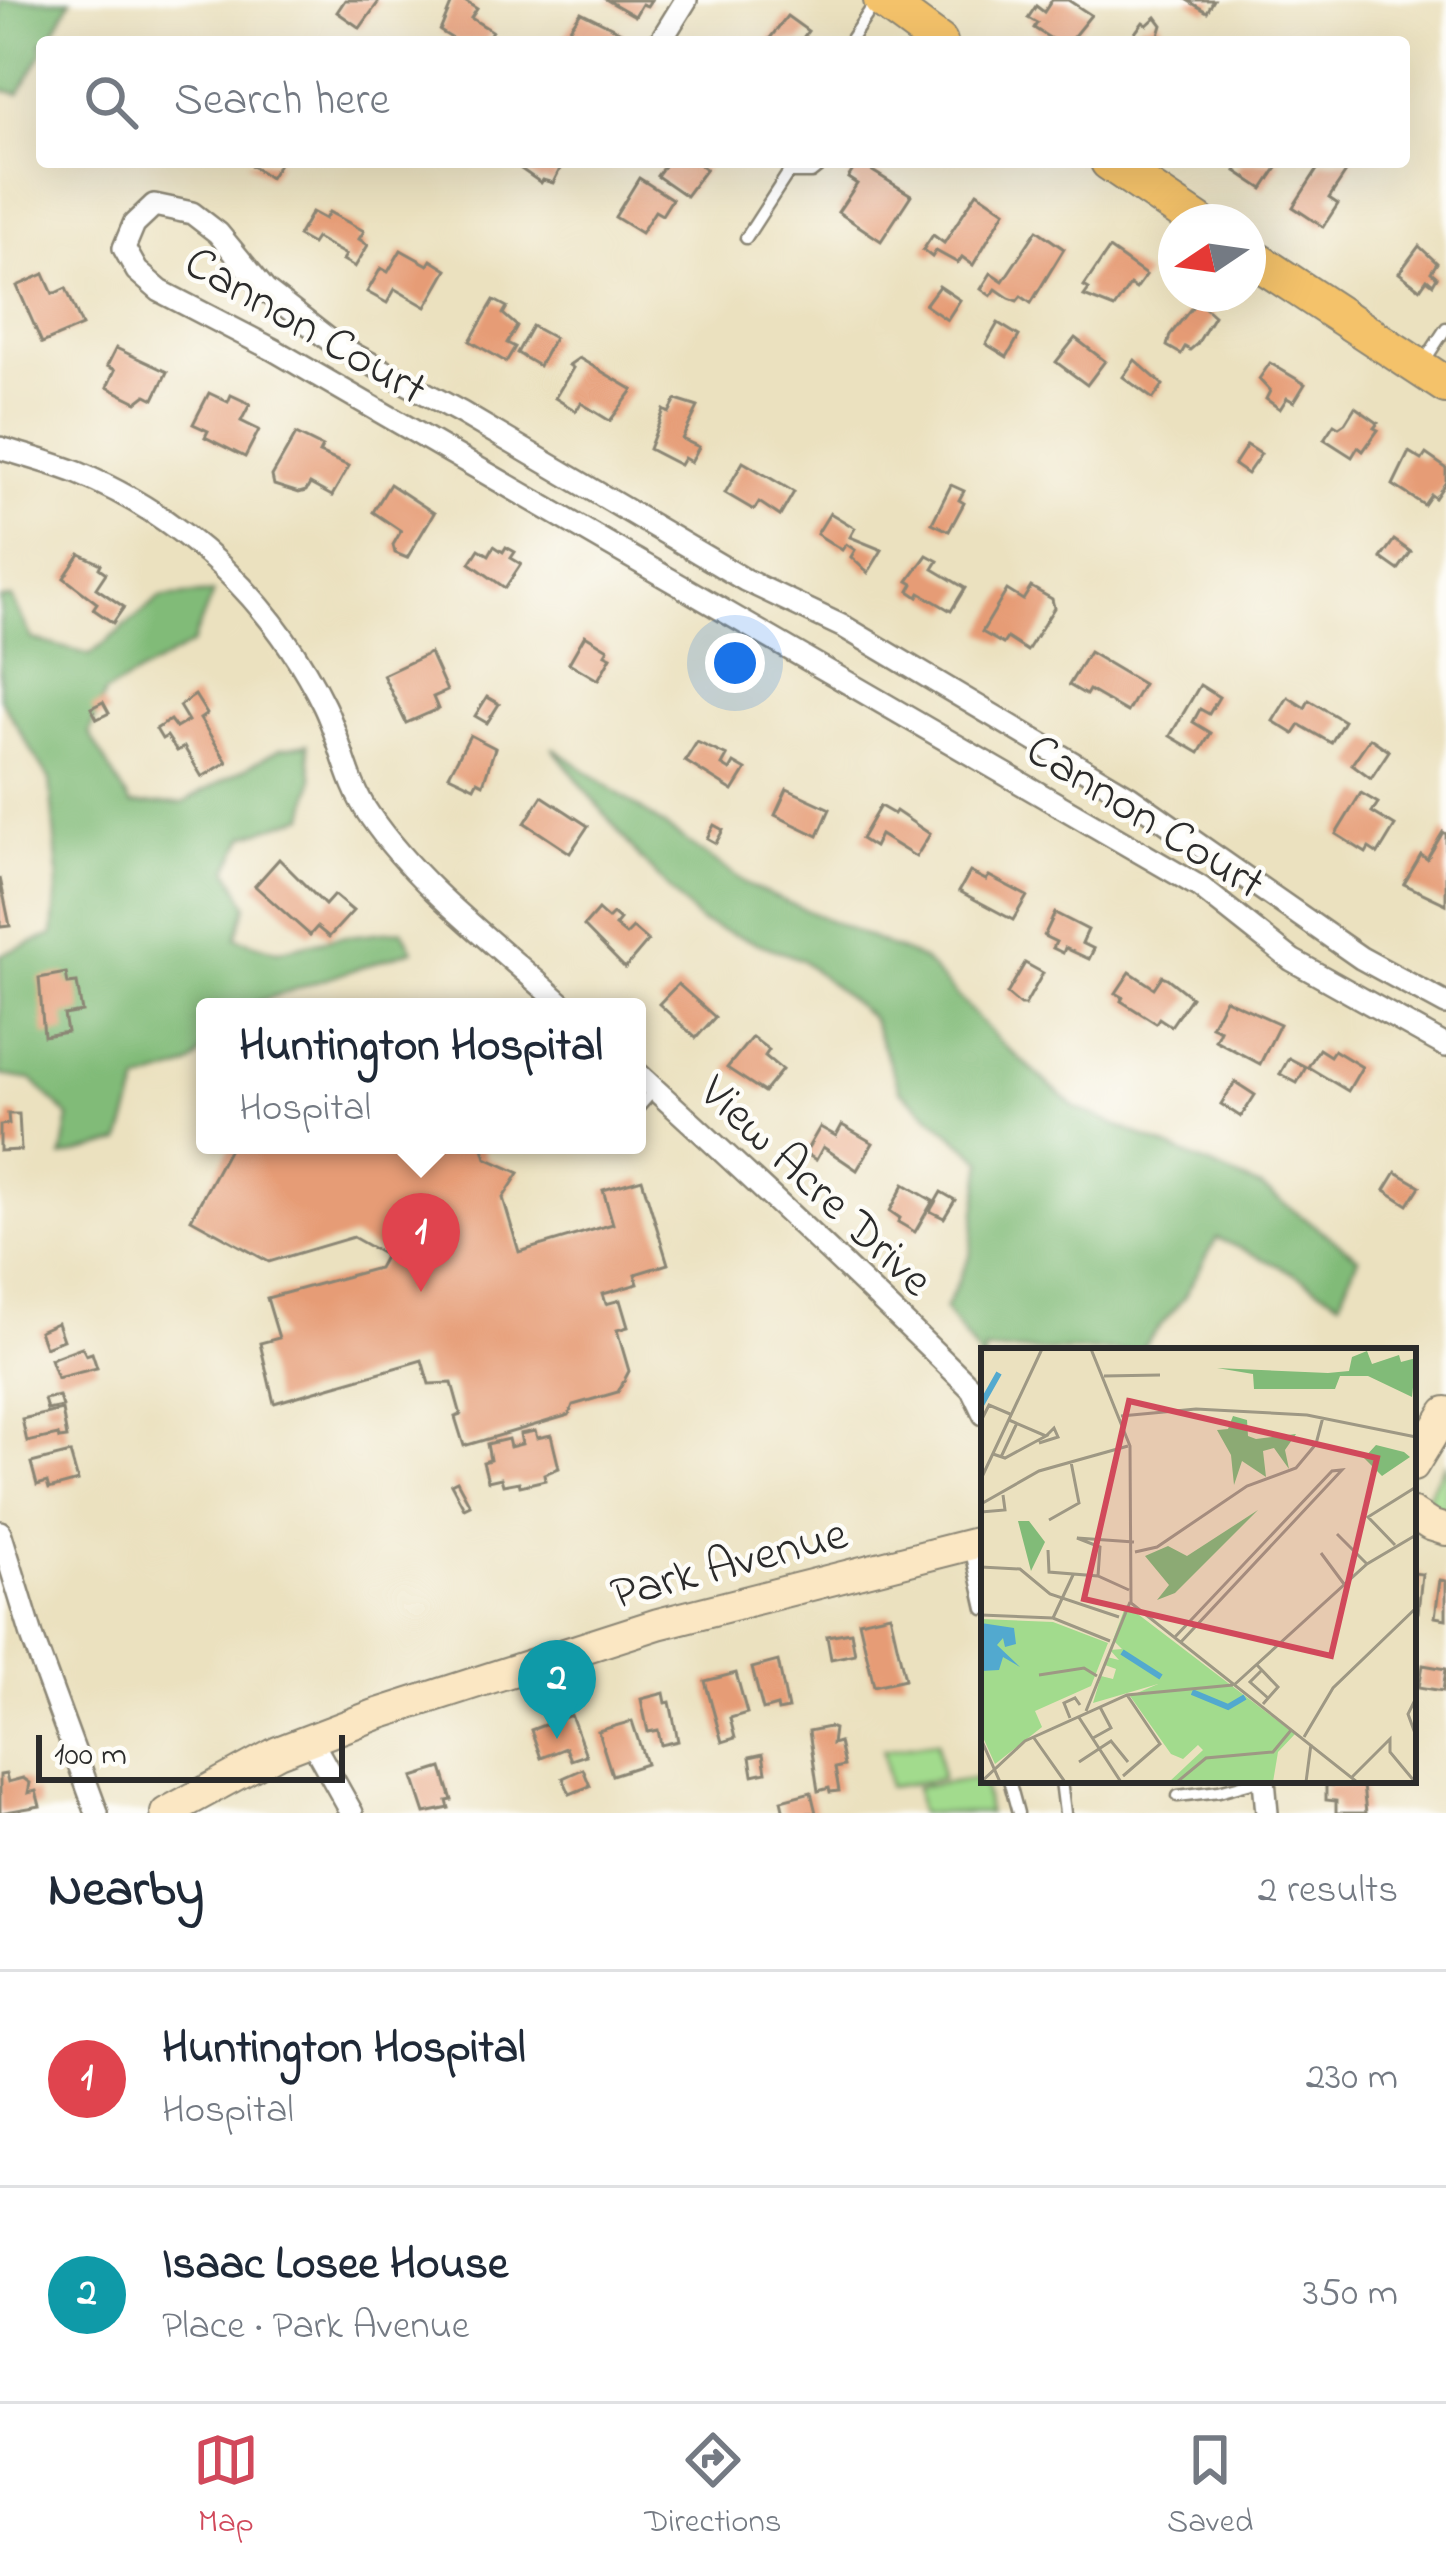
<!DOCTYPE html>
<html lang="en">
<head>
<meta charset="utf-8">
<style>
	:root { --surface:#fff; --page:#f6f6f7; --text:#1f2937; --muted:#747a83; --line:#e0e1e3; --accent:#d1495b }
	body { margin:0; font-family:"Indie Flower",sans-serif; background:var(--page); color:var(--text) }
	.compass { position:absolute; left:1158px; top:204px; width:108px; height:108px; border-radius:50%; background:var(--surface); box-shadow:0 12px 48px #0002; rotate:257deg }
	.scale { position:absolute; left:36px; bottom:30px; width:309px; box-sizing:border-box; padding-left:12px; border:6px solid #2b2b2b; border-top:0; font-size:33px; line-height:42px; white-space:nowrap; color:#2b2b2b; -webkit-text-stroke:9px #fdfcf7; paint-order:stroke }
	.you { position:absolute; left:735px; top:663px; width:42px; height:42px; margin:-30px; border:9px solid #fff; border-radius:50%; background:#1a73e8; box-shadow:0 0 0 18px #1a73e833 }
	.badge { display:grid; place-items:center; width:78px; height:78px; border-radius:50%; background:var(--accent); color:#fff; font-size:39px; font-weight:700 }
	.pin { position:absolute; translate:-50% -99px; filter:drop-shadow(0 3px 6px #0008) }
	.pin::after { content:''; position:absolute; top:63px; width:42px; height:36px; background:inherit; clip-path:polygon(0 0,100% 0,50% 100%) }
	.popup { position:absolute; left:196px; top:998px; width:450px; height:156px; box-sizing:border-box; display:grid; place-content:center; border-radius:12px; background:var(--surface); filter:drop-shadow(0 3px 9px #0005); font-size:39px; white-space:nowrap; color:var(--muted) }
	.popup b { font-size:45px; color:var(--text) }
	.popup::after { content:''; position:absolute; left:50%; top:100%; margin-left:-24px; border:24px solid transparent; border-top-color:var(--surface) }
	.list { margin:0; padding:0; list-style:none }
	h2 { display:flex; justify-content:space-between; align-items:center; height:156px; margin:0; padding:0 48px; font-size:51px }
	h2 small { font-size:39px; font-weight:400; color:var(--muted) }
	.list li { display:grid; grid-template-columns:78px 1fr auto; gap:36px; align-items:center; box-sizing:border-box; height:216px; padding:0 48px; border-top:3px solid var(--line) }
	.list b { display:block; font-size:45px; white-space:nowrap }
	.list p { margin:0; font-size:39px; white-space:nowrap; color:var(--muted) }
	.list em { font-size:39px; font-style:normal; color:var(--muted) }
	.icon { flex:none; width:66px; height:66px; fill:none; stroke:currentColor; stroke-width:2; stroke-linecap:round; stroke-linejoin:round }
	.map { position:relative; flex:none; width:1446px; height:1813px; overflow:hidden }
	.search { position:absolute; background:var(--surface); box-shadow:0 12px 48px #0002; left:36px; right:36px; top:36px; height:132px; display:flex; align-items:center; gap:30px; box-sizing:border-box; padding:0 42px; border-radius:12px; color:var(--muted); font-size:45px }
	.sheet { height:588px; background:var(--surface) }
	nav { display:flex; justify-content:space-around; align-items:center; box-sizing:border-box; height:168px; border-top:3px solid var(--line); background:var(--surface); font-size:33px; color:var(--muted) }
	nav a { display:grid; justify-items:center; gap:6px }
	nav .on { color:var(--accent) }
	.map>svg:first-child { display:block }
</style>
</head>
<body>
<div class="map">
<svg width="1446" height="1813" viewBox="0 0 1446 1813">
	<rect width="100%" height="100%" fill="#fdfcf7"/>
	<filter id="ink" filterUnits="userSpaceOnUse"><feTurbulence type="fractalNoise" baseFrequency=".00833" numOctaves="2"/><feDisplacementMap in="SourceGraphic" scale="24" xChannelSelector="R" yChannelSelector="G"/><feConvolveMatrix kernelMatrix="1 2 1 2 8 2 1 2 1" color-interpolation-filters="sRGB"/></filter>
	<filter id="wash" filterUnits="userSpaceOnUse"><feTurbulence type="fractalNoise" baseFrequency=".004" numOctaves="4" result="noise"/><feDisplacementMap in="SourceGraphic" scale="48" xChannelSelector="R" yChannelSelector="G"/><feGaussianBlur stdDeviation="2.7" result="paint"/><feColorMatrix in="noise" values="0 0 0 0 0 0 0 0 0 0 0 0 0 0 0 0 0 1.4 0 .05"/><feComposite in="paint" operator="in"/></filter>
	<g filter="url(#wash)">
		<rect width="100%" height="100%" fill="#ebe1bf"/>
		<g fill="#a2db8d" stroke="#66835c" stroke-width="3">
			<path d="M1446,1462v51l-26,-4z"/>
			<path d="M937,1742l5,37 -53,8 -6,-37z"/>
			<path d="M983,1778l5,35h-68l-4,-26z"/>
		</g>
		<g fill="#81bb78" stroke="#567352" stroke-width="3">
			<path d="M0,0h71l-23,42h-6v11l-23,41 -19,-5z"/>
			<path d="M213,593l-21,51 -87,49 -16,40 42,72 52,-2 97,-54 27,-5 6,36 -8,36 -60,20 -17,33 19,36 -11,33 41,13 62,-14 63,-7 11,20 -171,57h-37c0,67 -8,55 -66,76l-18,59 -59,15 7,-40 -37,-37 -32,-5v-120l53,-20 5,-60 -8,-95 -50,-82v-99l12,-1 20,41 58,16 71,-58z"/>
			<path d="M552,747l199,140 172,73 77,82 76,66 185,79 97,70 -18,44 -54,-32 -69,-31 -34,61 -44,52h-155v13l-39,-55 25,-53 13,-95 -83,-71 -29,-73 -70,-58 -101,-37 -62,-66z"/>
		</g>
		<g id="blocks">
			<g fill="#e69c76">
				<path d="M345,0h35l-20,28 -23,-16z"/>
				<path d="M453,0h10l14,9 -6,9 21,13 -7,11h-27l-18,-11z"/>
				<path d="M607,0h44l-4,6 -5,-2 -7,12z"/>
				<path d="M1052,0h16l23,15 -22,27h-13l-22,-14 3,-5 -9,-5 8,-12 8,6z"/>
				<path d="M1187,0h27l-7,12z"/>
				<path d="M581,12l42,21 -5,9h-58z"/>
				<path d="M787,16l21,15 -8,11h-33z"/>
				<path d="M1156,17l6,8 -5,17h-18l-7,-5 11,-15 4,3z"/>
				<path d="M246,162h34l-10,16z"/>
				<path d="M511,162h46l4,5 -8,16 -10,-3 -2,3z"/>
				<path d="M667,162h29l10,7 -20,27 -29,-20z"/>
				<path d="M858,162l53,33 -30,46 -43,-29 19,-28 -9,-6z"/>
				<path d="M1242,162h39l-18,27 -27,-18z"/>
				<path d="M1322,162h31l-24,36 9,6 -15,23 -30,-20z"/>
				<path d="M639,178l33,21 -10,16 -7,-4 -14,22 -26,-16z"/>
				<path d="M977,192l28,19 -32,54 -11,-8 -4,6 -22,-12 -4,6 -9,-7 10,-15 11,8z"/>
				<path d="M312,212l13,7 4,-7 35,19 -5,8 9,6 -13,22 -12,-7 3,-5 -30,-17 -4,6 -14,-8z"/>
				<path d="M1037,230l27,19 -33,54 -10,-7 -4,5 -8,-3 -13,-9 -5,7 -10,-7 10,-16 12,8z"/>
				<path d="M1419,246l18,17 -6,9 6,5 -4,7 -6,-5 -7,10 -21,-16z"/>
				<path d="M1109,249l37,26 -10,14 -6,-4 -16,23 -30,-12 5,-7 -5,-3z"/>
				<path d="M401,250l27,15 3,-5 16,10 -21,37 -31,-18 -8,14 -20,-11 14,-24 7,4z"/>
				<path d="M44,274l9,20 13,-6 16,38 -40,17 -25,-57z"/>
				<path d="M939,286l21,14 -13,20 -22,-15z"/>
				<path d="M494,300l13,7 -4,7 14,12 -10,17 8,4 -9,15 -36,-21z"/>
				<path d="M1197,301l17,15 -17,28 -7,6 -5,-3 -4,7 -14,-8 3,-11z"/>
				<path d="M998,323l21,13 -12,21 -21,-13z"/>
				<path d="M532,326l22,12 -15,28 -22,-13z"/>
				<path d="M1075,338l30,23 -18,24 -31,-23z"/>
				<path d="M116,348l51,24 -13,27 -8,-4 -9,7 -30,-15 8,-17 -8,-4z"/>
				<path d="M579,358l54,32 -23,31 -29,-18 -5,8 -21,-13 18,-30 -4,-3z"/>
				<path d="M1135,360l28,25 -10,14 -30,-22z"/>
				<path d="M1270,363l35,21 -11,18 -7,-4 -7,11 -14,-10 4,-8 -11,-12z"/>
				<path d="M209,393l19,9 3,-7 19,9 -9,17 18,9 -14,27 -40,-20 3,-6 -15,-7z"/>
				<path d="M676,400l22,7 -16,32 17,8 -8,15 -7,-4 -4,7 -31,-16 15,-39 5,3z"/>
				<path d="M1355,407l23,16 -4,5 4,2 -15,21 -5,-4 -6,10 -28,-18 10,-15 5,3 6,-4z"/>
				<path d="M296,434l26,13 -3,6 30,13 -17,30 -22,-12 -4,7 -7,2 -25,-8 -2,-9z"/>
				<path d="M1247,445l14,9 -14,20 -13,-9z"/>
				<path d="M1409,452l13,8 4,-6 20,14v14l-11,16 -4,-3 -7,10 -31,-20z"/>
				<path d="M743,462l51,30 -14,24 -21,-14 -5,8 -29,-17z"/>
				<path d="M390,484l44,29 -27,45 -12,-5 -2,-8 8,-14 -28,-19z"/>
				<path d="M951,485l13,6 -5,9 5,3 -15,28 -17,-8z"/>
				<path d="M830,513l25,15 -5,9 32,13 -14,23 -17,-16 4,-7 -9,-6 -4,6 -25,-16z"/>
				<path d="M1394,540l17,12 -13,18 -17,-12z"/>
				<path d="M494,546l9,6 3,-5 9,5 -4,6 10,6 -16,24 -35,-25 9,-14 10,6z"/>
				<path d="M80,554l21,10 -2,4 7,5 -10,15 28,19 -11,16 -20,-14 4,-6 -33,-25z"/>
				<path d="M927,555l11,6 -5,8 32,19 -14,23 -31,-18 -2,4 -9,-6 4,-7 -5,-3z"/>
				<path d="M1031,587l21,12 2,9 -27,43 -20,-13 -4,6 -21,-12 25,-42 16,10z"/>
				<path d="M585,635l23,14 -3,5 6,3 -13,23 -29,-17z"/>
				<path d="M1089,652l54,32 -16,28 -38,-22 -3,5 -17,-10z"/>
				<path d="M430,653l17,38 -14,6 5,12 -32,14 -23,-48z"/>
				<path d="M1200,685l19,12 -10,17 -9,-5 -7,13 18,11 -12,20 -29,-17z"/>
				<path d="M195,695l12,19 -7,5 27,43 -25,15 -18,-30 -7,4 -10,-15 -5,3 -6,-10 14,-9 6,8 12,-7 -9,-15z"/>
				<path d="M487,697l12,7 -12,19 -12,-7z"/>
				<path d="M1288,697l17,11 4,-8 35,21 -13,22 -31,-18 -6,9 -21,-13z"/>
				<path d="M103,702l6,11 -12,6 -6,-11z"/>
				<path d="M470,735l25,13 -12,36 -6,-3 -3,6 -25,-12z"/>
				<path d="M1370,738l19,13 -18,27 -19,-14z"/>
				<path d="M697,742l30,14 -5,9 8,5 4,-7 12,7 -13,21 -48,-30z"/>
				<path d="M787,789l43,20 -12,27 -43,-21z"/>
				<path d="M1361,793l17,10 -6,9 23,14 -17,28 -9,-6 -3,5 -30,-19z"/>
				<path d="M542,796l46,30 -18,27 -45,-30z"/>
				<path d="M880,806l14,8 2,-3 34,23 -14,23 -36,-22 -6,12 -13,-8z"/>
				<path d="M714,825l9,5 -7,13 -9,-5z"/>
				<path d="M1443,832l3,2v70l-42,-20 17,-29 6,4z"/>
				<path d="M279,859l46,46 9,-10 19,16 -24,26 -12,-10 -7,8 -55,-49z"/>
				<path d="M970,872l16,8 3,-4 38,20 -14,24 -54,-29z"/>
				<path d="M0,878l10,48 -10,1z"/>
				<path d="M598,910l10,9 5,-5 7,6 -5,6 11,9 7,-7 15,13 -23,27 -41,-42z"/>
				<path d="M1055,913l33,17 -6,13 12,6 -5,10 -24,-11 -2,5 -10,-5 3,-6 -12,-6z"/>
				<path d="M1025,963l18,10 -18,32h-5l-13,-11z"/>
				<path d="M1130,972l24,16 8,-12 5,2 24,19 -20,29 -12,-8 -3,5 -35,-22 2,-4 -7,-4z"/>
				<path d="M66,973l2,11 9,-1 5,29 -18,3 3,17 -23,4 -5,-58z"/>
				<path d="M678,984l37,33 -19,21 -37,-34z"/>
				<path d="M1225,999l55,25 -20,40 -45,-24 5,-10 -9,-4z"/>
				<path d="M752,1037l17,13 -4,6 17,14 -18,22 -37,-24z"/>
				<path d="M1319,1049l11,7 4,-6 28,17 -14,24 -40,-24z"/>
				<path d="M1289,1058l17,9 -9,16 -17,-9z"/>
				<path d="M1235,1082l20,13 -14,22 -20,-13z"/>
				<path d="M8,1114h11l2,36 -21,1v-26l9,-1z"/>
				<path d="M842,1125l31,18 -16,27 -34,-23 -7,13 -11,-7 15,-26 16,9z"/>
				<path d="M231,1145h251l4,13 33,15 -16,25 16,54 94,-28 -10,-34 39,-11 26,85 -33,10 3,10 -35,10 3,10 14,-4 8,27 -11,3 12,41 -11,21 -45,13 -4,10 -105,31 -9,-29 6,-2 -9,-32 -23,1 -7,-24 -148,43 -14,-60 19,-5 -12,-40 111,-30 7,-13 -32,-18 -84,25 -78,-43z"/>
				<path d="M1396,1172l24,14 -12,19 -23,-15z"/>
				<path d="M904,1184l29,17 -18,31 -17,-10 2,-4 -10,-7z"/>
				<path d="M941,1192l14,8 -11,18 -14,-7z"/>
				<path d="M57,1323l6,17 -18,7 -6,-16z"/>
				<path d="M82,1347l4,8 6,-2 5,15 -40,10 -7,-19z"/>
				<path d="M59,1396l3,11 -15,3 -3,-11z"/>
				<path d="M62,1410l5,28 -8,1 -1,-4 -31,7 -5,-23z"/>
				<path d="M535,1431l2,7 14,-3 8,33 -15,6 1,6 -25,6 -1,-4 -16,3 -2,-7 -13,3 -5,-19 7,-2 -3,-16 21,-5 2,8 12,-3 -2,-10z"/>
				<path d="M70,1453l8,28 -29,8 -2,-7 -10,3 -6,-22z"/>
				<path d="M457,1481l13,24 -6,3 -13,-24z"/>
				<path d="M1413,1573l9,1 -4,38h-5z"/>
				<path d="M1440,1580l6,1v38l-11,-2z"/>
				<path d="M890,1614l15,65 -31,7 -15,-65z"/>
				<path d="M851,1632l4,22 -24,5 -4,-23z"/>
				<path d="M778,1661l10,48 -10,2 -1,-5 -14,4 -11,-42z"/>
				<path d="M1423,1665l23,4 -3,22 -24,-4z"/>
				<path d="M736,1673l11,40 -17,5 5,20 -13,4 -17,-61z"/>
				<path d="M664,1693l2,10 4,-1 8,39 -17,4 -3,-15 -10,2 -7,-33z"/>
				<path d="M571,1715l15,40 -15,5 -5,-12 -25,10 -10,-28z"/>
				<path d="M632,1721l14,43 -34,11 -14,-44z"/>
				<path d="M829,1727l5,2 -2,15 7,-2 5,24 -9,2 4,23 -9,1 -1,-4 -11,3 -9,-60z"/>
				<path d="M763,1754l3,18 -13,3 -3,-18z"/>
				<path d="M442,1768l10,32 -5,1 2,7 -24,5 -12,-36z"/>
				<path d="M583,1769l7,17 -20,8 -7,-16z"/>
				<path d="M6,1774l2,8 15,-4 7,5 -2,10 8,-2 4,15 -40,7v-38z"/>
				<path d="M1326,1785l37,1 3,27h-30v-12l-10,-1z"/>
				<path d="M811,1792l5,21h-32l-3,-13z"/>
			</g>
		</g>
	</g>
	<g filter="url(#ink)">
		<use href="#blocks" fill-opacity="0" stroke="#8b8675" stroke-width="3"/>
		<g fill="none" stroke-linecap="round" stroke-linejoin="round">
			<g stroke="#8b8675" stroke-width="15">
				<g id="lane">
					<path d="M849,42l28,-42"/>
					<path d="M746,238l42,-65h23l14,-11"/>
					<path d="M1425,360l21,-32"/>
					<path d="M637,1109l18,-20"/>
					<path d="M970,1547l14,62"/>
					<path d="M1009,1780l9,33"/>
					<path d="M1178,1796l41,-5 40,-11"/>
					<path d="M1065,1813l-4,-32 4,-1"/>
				</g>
			</g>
			<g stroke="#8b8675" stroke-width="26">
				<g id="street">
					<path d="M660,42l26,-42"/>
					<path d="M0,448c26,8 53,15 78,25 107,44 196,130 246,233 17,35 23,78 46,110 51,74 129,130 195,191"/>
					<path d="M1446,1004l-85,-46 -231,-161 -284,-169 -101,-48 -283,-167 -126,-68 -71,-55 -47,-57 -26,-20 -38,-8 -20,19 -10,24 13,23 23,20 114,59 926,537 92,73 154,86"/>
					<path d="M637,1073c114,104 226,208 335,316l12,25"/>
					<path d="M0,1532l33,107 64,174"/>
					<path d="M310,1738l42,75"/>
					<path d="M1264,1780l3,33"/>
				</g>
			</g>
			<g stroke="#8b8675" stroke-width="34">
				<g id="secondary">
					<path d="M1413,1466l33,-54"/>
					<path d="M1413,1514l17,11 16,5"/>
					<path d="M166,1813l112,-61 97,-37 283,-91 326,-83"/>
				</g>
			</g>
			<g stroke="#8b8675" stroke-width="40">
				<g id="primary">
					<path d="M882,0l57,42"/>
					<path d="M1109,162l89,60"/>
					<path d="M1248,255l198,130"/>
				</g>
			</g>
			<use href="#lane" stroke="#fff" stroke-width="10"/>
			<use href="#street" stroke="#fff" stroke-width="21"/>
			<use href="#secondary" stroke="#fbe7c3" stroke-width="30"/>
			<use href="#primary" stroke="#f4c26a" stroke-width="36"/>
		</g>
	</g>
	<g text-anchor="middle" stroke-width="9" stroke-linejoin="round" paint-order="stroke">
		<g font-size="48" fill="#2b2b2b" stroke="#fdfcf7">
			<text transform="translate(307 323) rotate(30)" y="17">Cannon Court</text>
			<text transform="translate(1147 814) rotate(32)" y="17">Cannon Court</text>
			<text transform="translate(818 1184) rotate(43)" y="17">View Acre Drive</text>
			<text transform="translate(728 1561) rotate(-15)" y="17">Park Avenue</text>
		</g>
	</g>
	<g transform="translate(981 1348)">
		<rect width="435" height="435" fill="#ebe1bf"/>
		<path d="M145,257l169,129 -17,18 -5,30h-104l34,-32 -5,-5 -15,14 -12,-5 -41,-58 28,-12 -65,19 8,-27 12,3 3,-10 -11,-4 2,-8 12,3 -9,-10 12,-1 -9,-9zM0,271l72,3 55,21 -17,43 -56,25 7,16 -47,37 -14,-31z" fill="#a2db8d"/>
		<path d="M386,3l5,13 27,-9 2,7 15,-4 -4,39 -44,-21h-28l-5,13h-81l-1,-15 -36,-6 111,5 21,-2 3,-14zM252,68l14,4 1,16 8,3 40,-5 -11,16 4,19 -15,-21 -11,3 3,26 -24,-16 -8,24 -3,-30 -14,-25 11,-1zM395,97l28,7 6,5 -28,19 -18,-18zM277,162l-83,83 -18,7 12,-15 -24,-29 23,-10 19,10zM37,173h11l16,21 -14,29z" fill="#81bb78"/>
		<path d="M0,275l33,5 2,16 -11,3 -2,-9 -6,7 23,22 -17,-10 -4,13 -18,1z" fill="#52a9cf"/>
		<path fill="none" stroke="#52a9cf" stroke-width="6" d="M0,57l18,-32M141,304l39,25M211,344l36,15 17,-10"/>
		<path fill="none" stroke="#9e9884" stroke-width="3" d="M110,1l39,97 1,157 226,179M290,1h95M123,28l56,-1M140,68l75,-7 111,6 109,22M1,71l7,-14 21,9M58,95l19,-6 -4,-9 -8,8M12,106l12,4 41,-22 -37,-16M20,109l16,-34M0,131l61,-130M0,156l58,-33 89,-25M0,164l24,-2 -2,-15M68,172l30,-17 -8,-41M356,186l30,30M414,197l-27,-28 48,-30M67,202l1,22 49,4 31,14M154,204l22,-5 90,-61 49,-18 20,-24 7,-27M340,205l23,31M0,219l39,2 30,25 69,23M117,228l2,-29 -23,-9 57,4M0,267l72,3 57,23M72,270l20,-43M193,290l158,-167 10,-1 -162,173M276,317l21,22 -15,17M281,322l-12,12 18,16M58,327l45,-7 13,8M253,337l133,-121 49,-29M435,350l-8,16 8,22M105,363l44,-109M97,368l43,66M89,370l-6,-15 11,-5 5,7M323,389l29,-49 83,-80M53,390l31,44M112,390l18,-10 -11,-21M0,391l19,43M98,414l32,-21 17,21M142,428l37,-32 -33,-49M370,430l39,-39v13l25,30M0,434l44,-41 102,-46 106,-10M196,434l29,-24 67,-6 19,-23M325,434l5,-38"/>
		<path fill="#d1495b" fill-opacity="0.15" stroke="#d1495b" stroke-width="6" d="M148,53l248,57 -46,198 -247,-57z"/>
		<rect width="435" height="435" fill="none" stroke="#2b2b2b" stroke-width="6"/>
	</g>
</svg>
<svg class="compass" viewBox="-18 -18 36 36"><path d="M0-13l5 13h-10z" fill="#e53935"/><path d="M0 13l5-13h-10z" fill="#747a83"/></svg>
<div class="scale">100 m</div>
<div class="you"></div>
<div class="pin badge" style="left:421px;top:1292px;background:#e0444e">1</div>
<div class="popup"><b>Huntington Hospital</b>Hospital</div>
<div class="pin badge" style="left:557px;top:1739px;background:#0f9aa8">2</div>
<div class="search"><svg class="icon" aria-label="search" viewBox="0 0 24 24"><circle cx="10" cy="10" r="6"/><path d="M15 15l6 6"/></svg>Search here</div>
</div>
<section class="sheet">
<h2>Nearby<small>2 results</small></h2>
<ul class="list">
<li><span class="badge" style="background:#e0444e">1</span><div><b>Huntington Hospital</b><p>Hospital</p></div><em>230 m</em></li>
<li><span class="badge" style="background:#0f9aa8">2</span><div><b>Isaac Losee House</b><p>Place · Park Avenue</p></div><em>350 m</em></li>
</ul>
</section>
<nav>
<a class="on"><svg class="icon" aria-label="map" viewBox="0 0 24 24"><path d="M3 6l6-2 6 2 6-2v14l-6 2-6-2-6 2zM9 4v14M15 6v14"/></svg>Map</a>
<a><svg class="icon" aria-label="directions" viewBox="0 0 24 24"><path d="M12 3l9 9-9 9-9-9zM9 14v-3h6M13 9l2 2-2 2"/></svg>Directions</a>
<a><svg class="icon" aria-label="saved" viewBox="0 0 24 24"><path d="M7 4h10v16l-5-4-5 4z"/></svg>Saved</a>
</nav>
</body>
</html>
